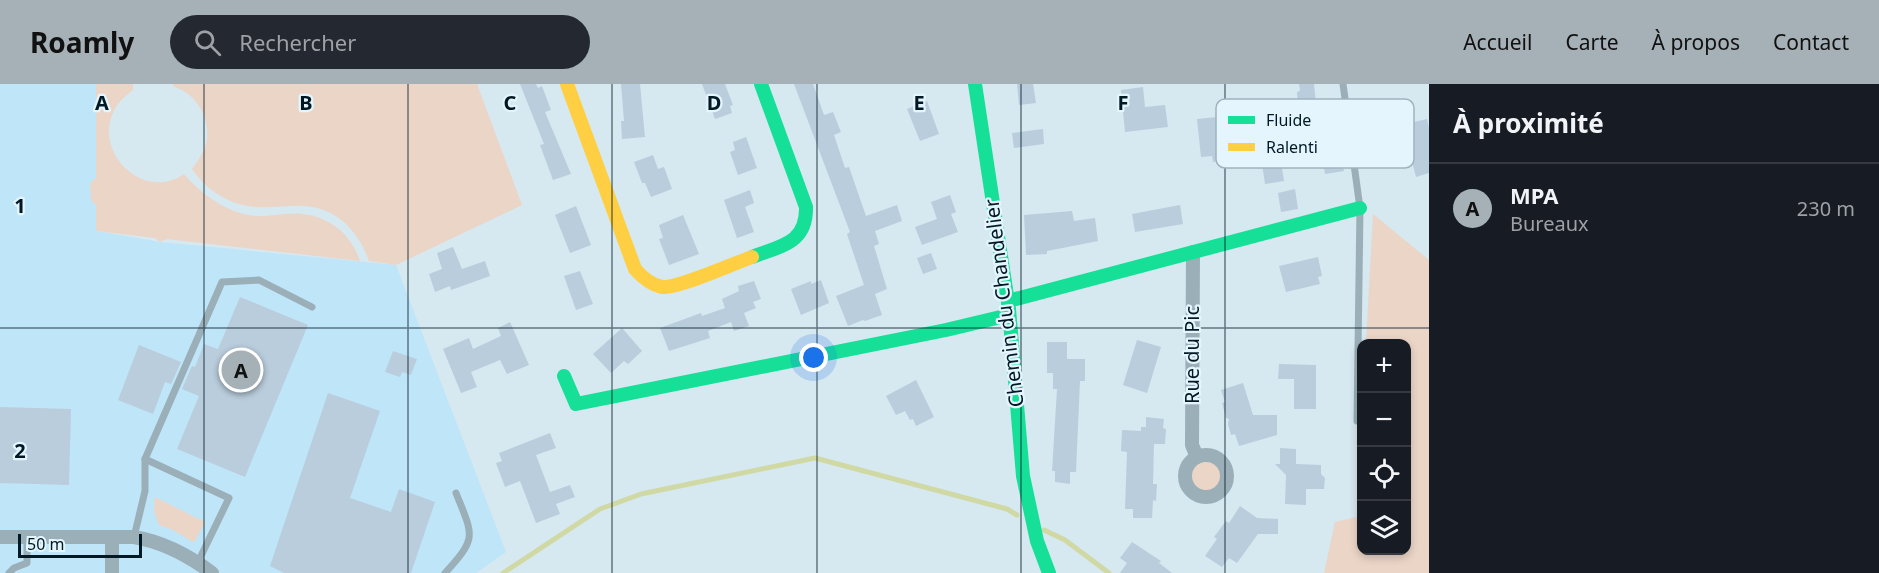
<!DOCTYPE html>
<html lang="fr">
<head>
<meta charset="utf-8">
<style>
	:root { --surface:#171b24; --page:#242831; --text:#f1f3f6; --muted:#9ea1a6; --line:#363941; --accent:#a6b1b7 }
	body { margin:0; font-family:"Noto Sans",sans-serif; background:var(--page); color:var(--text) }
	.controls { position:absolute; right:18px; bottom:18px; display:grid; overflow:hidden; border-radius:12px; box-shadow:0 3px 9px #0003 }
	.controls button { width:54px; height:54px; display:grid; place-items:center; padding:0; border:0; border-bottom:2px solid var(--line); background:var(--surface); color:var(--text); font:30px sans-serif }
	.scale { position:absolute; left:18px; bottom:15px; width:124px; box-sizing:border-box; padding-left:6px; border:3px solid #001924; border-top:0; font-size:16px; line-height:21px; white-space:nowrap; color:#001924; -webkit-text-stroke:4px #e5f5fe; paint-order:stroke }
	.you { position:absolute; left:814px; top:274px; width:21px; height:21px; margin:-15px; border:4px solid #fff; border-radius:50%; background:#1a73e8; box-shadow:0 0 0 9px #1a73e833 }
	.badge { display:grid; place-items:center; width:39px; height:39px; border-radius:50%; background:var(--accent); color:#111; font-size:20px; font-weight:700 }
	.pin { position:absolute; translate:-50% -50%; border:3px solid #fff; box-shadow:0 2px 6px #0006 }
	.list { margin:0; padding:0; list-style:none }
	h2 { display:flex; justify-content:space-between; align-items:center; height:78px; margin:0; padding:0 24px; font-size:26px }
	h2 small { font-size:20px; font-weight:400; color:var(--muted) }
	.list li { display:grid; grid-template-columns:39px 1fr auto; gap:18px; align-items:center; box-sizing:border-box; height:90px; padding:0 24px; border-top:2px solid var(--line) }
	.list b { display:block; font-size:22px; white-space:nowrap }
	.list p { margin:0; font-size:20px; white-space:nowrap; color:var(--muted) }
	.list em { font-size:20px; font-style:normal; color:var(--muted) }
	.icon { flex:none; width:33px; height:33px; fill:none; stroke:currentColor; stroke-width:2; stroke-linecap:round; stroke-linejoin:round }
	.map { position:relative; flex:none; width:1429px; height:489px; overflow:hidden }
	header { display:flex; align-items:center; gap:36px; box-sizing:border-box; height:84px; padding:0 30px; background:var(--accent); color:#111 }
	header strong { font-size:28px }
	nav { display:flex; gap:33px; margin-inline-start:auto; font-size:21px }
	.search { width:420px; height:54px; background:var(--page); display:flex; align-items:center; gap:15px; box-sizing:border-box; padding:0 21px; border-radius:33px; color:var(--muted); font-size:22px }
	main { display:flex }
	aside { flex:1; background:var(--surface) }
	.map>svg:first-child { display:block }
</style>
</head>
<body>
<header>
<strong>Roamly</strong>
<div class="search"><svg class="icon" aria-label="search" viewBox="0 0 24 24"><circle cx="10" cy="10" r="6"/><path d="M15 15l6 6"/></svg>Rechercher</div>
<nav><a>Accueil</a><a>Carte</a><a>À propos</a><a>Contact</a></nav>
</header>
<main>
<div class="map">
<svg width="1429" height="489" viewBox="0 0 1429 489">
	<rect width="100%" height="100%" fill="#d6e8f0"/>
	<path fill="#bfe5f8" d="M0,0h96v147l64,11 236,23 110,287 -30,21h-476z"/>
	<g fill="#ebd5c7">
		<path d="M96,0h37v6c-9,7 -17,14 -21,25 -16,42 34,86 72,59 18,21 43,39 71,42 16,1 32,-4 47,-2 28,3 49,20 58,47l-193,-22 -7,3 -5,-4 -59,-7v-26l-5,-5 -1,-17 6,-5z"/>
		<path d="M173,0h304l45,121 -126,60 -27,-4c-10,-29 -32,-54 -66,-55 -15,-1 -30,2 -46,1 -26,-1 -50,-16 -65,-38 6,-8 11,-15 14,-25 6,-23 -9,-51 -32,-57z"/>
		<path d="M1373,130l56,46v313h-105l11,-51 26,-6 1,34h44v-206l-40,-1z"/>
		<circle cx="1206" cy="392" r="15"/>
		<path d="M155,413l50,25 -10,19 -2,1 -20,-12 -14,-5 -5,-14z"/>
	</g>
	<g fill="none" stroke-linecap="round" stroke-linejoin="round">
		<g stroke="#d0d9a4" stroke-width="5">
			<path d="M1044,446l21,10 44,33"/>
			<path d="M503,489l97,-64 41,-15 174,-36 192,51 10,6"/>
		</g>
	</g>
	<g fill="#bacddc">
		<path d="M520,0h16l2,4 4,-2 9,24 -6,2 26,62 -18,6 -13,-35 4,-1z"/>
		<path d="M621,0h19l5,53 -23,2 -1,-18h3z"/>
		<path d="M702,0h23l8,21 -3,1 2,7 -17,6z"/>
		<path d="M794,0h19l11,31 9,-3 8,20 -7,3 11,33 4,-1 17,49 31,-11 5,16 -27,10 4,13 -5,2 13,43 -12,5 7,21 -17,6 -2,-1 -15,6 -12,-30 28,-11 -17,-51 3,-2z"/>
		<path d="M1017,0h16l3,19 -17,2z"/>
		<path d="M1299,0h15l2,19 -18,2 -1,-13 3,-1z"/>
		<path d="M1143,3l2,20 20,-2 3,22 -43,5 -4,-42z"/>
		<path d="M927,17l12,33 -19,7 -13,-32z"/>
		<path d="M1393,23l4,19 30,-7 2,9v45l-13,4 -9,-35 -7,2v-3l-26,6 -8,-34z"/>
		<path d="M1331,26l4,23h3l6,38 -19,3 -3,-19 -41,6 3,20 -19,3 -7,-49 19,-3 2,10 40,-6 -4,-22z"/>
		<path d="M1217,33l1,15 5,-1 5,29 -15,2 -1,-6 -11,1 -4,-38z"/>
		<path d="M1043,45l1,15 -30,4 -2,-15z"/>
		<path d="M746,53l11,31 -19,7 -8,-23 5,-2 -2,-8z"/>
		<path d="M653,71l5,14 6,-2 8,22 -21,8 -6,-14h-3l-8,-21z"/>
		<path d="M1295,105l3,20 -17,3 -3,-19z"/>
		<path d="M750,106l4,13 -9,4 9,25 -17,6 -13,-38z"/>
		<path d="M950,111l6,17 -5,2 7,18 -36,13 -7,-18 22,-8 -6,-17z"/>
		<path d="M1180,121l3,19 -48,8 -3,-18z"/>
		<path d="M576,122l15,39 -21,8 -15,-38z"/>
		<path d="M1072,127l2,10 21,-3 3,23 -51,10v3l-21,1 -2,-40z"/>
		<path d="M683,131l16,39 -30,11 -10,-26 4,-1 -4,-13z"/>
		<path d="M453,163l9,22 23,-8 5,15 -39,14 -1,-4 -15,6 -6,-18 13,-5 -5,-16z"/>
		<path d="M931,169l6,16 -14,5 -6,-16z"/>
		<path d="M1318,173l4,19 -4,1 2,7 -34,8 -7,-26z"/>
		<path d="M580,187l13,33 -17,6 -12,-34z"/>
		<path d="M821,196l8,23 -28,12 -10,-26 20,-8v3z"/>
		<path d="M754,197l7,18 -8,3 3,6 -12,5 5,13 -15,5 -3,-9 -23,9 2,7 -41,13 -9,-23 41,-15 1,3 23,-8 -3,-9 17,-8 -1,-5z"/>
		<path d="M240,213l68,28 -63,152 -68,-28 22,-53 -17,-7 10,-23 3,1 9,-23 14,5z"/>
		<path d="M510,238l19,43 -22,9 -7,-14 -29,12 6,15 -16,6 -18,-44 26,-11 4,11 28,-13 -3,-8z"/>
		<path d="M622,244l20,23 -14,13 -4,-3 -13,12 -18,-19z"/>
		<path d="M1137,256l24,7 -14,46 -24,-8z"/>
		<path d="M1047,258h20v17h18v22h-5l-4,91h-6v12l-15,-2v-11h-3l5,-82h-4v-16h-6z"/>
		<path d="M139,261l42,17 -10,22 -6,-2 -12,32 -35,-14z"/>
		<path d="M393,267l24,8 -6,16 -9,-3 -2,5 -15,-5z"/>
		<path d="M1279,280l37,1v44h-22v-30h-16z"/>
		<path d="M916,296l18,37 -18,9 -3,-7 -3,1 -5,-9 -9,4 -10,-19z"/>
		<path d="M1243,299l10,32h24v20l-38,11 -4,-12 -4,1 -3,-11 1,-5 -3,-1 -4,-15 3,-1 -4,-12z"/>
		<path d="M328,309l52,18 -30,87 41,14 8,-23 36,13 -24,71h-127l-14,-7z"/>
		<path d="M0,323l71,2 -2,76 -69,-2z"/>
		<path d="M1146,333l18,2 -1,9 3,1 -1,15h-11l-1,40h4l-1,17 -3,-1 -1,18h-19v-9h-8l2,-57 -6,-1 1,-21 19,1v-4h5z"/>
		<path d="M550,349l6,15 -20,7 14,37 20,-7 5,12 -19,7 4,10 -24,9 -16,-42 -15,6 -9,-24 6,-2 -3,-8z"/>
		<path d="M1280,364l16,1v15l25,1v9l4,4 -1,11h-18v16l-21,-1 1,-29 -11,-11h5z"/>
		<path d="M1240,422l17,12 21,1v15h-20l-21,29 -8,-5 -7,9 -17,-11 12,-17 -3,-2 12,-16 3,2z"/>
		<path d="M1132,458l29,19 -2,2 13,10h-52l7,-10 -7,-5z"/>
	</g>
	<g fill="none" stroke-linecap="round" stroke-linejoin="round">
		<g stroke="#9bafb8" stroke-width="7">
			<path d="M1343,0l17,124 -3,213"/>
			<path d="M134,453l11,-46v-32"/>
			<path d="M198,478l31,-64 -84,-39 77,-177 37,-2 53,27"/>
			<path d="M9,489l5,-5 13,-5v-26"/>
			<path d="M445,489c33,-36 28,-37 11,-80"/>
		</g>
		<g stroke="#9bafb8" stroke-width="14">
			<path d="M1193,168l-1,193 5,12"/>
			<circle cx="1206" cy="392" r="21"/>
			<path d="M0,453h134c30,5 54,18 78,36"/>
			<path d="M112,453v36"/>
		</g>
		<g stroke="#16e098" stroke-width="14">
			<path d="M975,0l34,225 14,167 14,65 12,32"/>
			<path d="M752,173c28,-11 55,-13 54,-50l-45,-123"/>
			<path d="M1008,217l352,-93"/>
			<path d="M564,292l12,28 370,-74 63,-15"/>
		</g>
		<path stroke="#ffcf43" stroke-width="14" d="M567,0l68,185c7,8 16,16 27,18 15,2 73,-24 90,-30"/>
	</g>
	<path fill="none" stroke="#001924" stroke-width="1.5" stroke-opacity="0.55" d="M204,0v489M408,0v489M612,0v489M817,0v489M1021,0v489M1225,0v489M0,244h1429"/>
	<g text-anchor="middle" stroke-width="4.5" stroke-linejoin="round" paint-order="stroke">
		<g font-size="20" fill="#001924" stroke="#e5f5fe">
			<text transform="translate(1004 219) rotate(-97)" y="7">Chemin du Chandelier</text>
			<text transform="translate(1192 271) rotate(-90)" y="7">Rue du Pic</text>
		</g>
	</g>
	<rect x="1216" y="15" width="198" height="69" rx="9" fill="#e5f5fe" stroke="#a0b3bd" stroke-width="1.5"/>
	<rect x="1228" y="32" width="27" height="8" fill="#16e098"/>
	<rect x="1228" y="59" width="27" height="8" fill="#ffcf43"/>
	<g font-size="16" fill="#001924">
		<text x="1266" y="42">Fluide</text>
		<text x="1266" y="69">Ralenti</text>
	</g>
	<g font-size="20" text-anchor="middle" font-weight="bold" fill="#001924" stroke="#e5f5fe" stroke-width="4.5" stroke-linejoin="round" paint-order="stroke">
		<text x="102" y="26">A</text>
		<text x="306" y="26">B</text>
		<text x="510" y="26">C</text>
		<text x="714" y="26">D</text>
		<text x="919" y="26">E</text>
		<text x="1123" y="26">F</text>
		<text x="20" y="129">1</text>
		<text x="20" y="374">2</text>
	</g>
</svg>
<div class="controls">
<button>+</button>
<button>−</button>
<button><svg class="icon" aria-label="locate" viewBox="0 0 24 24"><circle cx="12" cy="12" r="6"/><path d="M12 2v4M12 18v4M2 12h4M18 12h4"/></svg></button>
<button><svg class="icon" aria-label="layers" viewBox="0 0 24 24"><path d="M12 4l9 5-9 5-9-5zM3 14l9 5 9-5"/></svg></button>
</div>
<div class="scale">50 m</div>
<div class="you"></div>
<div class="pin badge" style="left:241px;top:286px">A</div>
</div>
<aside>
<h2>À proximité<small></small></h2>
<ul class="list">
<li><span class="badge">A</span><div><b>MPA</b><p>Bureaux</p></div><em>230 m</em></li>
</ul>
</aside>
</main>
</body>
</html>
